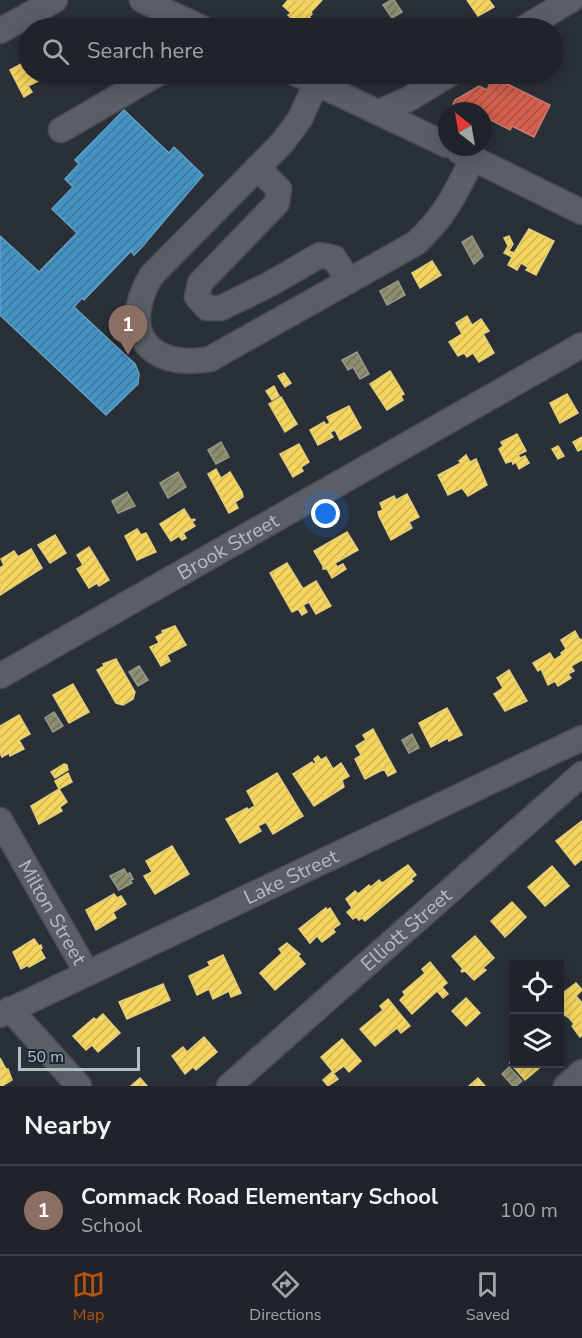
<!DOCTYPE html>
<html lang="en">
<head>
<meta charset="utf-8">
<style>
	:root { --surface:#20242a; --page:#2d3036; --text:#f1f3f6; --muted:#a2a4a8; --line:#3d4147; --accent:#b45309 }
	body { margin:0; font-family:"Nunito Sans",sans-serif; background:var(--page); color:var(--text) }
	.controls { position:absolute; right:18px; bottom:18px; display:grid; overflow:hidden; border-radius:0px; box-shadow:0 3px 15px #0003 }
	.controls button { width:54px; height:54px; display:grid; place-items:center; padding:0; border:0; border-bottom:2px solid var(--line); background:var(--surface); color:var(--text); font:30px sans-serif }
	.compass { position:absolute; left:438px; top:102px; width:54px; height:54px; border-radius:50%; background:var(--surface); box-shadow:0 3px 15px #0003; rotate:329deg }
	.scale { position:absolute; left:18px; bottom:15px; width:122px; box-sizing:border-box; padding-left:6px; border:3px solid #b4bcc9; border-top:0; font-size:16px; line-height:21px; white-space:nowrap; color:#b4bcc9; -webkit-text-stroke:4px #1d2633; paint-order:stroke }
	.you { position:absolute; left:326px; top:514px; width:21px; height:21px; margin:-15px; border:4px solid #fff; border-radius:50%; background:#1a73e8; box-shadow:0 0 0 9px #1a73e833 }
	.badge { display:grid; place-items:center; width:39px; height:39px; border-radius:50%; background:var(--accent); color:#fff; font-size:20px; font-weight:700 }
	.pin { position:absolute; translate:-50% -50px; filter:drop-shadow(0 2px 3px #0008) }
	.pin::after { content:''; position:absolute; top:32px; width:21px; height:18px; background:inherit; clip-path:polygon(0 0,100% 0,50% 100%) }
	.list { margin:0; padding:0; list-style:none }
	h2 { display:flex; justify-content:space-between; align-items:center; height:78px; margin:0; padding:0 24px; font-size:26px }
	h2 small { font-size:20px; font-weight:400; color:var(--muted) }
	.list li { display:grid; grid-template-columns:39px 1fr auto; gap:18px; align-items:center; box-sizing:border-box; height:90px; padding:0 24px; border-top:2px solid var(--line) }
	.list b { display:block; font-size:22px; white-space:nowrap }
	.list p { margin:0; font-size:20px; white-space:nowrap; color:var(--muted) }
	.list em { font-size:20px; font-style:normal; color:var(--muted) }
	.icon { flex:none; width:33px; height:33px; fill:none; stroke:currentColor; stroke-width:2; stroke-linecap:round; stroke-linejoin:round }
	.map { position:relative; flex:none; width:582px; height:1086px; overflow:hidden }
	.search { position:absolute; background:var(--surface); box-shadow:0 3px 15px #0003; left:18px; right:18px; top:18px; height:66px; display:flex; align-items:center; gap:15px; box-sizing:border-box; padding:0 21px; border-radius:33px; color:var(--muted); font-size:22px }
	.sheet { height:168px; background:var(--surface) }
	nav { display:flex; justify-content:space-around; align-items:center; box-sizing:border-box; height:84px; border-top:2px solid var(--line); background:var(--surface); font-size:16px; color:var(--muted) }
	nav a { display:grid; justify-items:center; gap:3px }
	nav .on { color:var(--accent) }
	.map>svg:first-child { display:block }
</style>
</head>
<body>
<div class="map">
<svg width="582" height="1086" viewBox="0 0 582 1086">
	<defs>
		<pattern id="homes-hatch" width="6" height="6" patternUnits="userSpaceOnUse" patternTransform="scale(1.5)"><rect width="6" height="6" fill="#f6d55c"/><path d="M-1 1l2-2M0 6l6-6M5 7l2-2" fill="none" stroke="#d0b656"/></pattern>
		<pattern id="shops-hatch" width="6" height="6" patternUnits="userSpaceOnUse" patternTransform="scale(1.5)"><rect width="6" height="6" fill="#d6604d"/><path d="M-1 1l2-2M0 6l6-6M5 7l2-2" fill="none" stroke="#a65448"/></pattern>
		<pattern id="schools-hatch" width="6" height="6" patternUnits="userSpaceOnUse" patternTransform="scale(1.5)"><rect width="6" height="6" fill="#4393c3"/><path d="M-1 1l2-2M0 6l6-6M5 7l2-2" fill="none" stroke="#3f789a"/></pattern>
		<pattern id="industry-hatch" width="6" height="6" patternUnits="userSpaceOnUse" patternTransform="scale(1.5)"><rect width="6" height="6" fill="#8c8c6e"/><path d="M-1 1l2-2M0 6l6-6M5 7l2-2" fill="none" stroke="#72735f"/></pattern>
	</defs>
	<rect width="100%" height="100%" fill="#2a3038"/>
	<g fill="url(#homes-hatch)" stroke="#e2ce7d" stroke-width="1.5">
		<path d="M288,0h34l-11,12 1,2 -3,3 6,6 -5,5h-8l-14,-13 3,-2 -8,-7z"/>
		<path d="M467,0h22l5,7 -16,9z"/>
		<path d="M28,60v14h24l-24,12 4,6 -8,5 -14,-27z"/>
		<path d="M529,229l25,12 -18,34 -10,-5 2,-3 -7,-4 -4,7 -9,-5 4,-8 -8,-4 4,-7 -4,-8 5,-2 4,8 -4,7 5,2z"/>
		<path d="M432,261l9,14 -21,13 -8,-15z"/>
		<path d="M467,316l5,9 9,-6 8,12 -6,3 11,19 -15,9 -6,-9 -6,4 -3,-4 -6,3 -9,-14 13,-8 -6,-11z"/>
		<path d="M390,371l14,23 -3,2 2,4 -16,10 -17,-26z"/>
		<path d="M284,373l7,10 -6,4 -7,-11z"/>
		<path d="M274,386l5,10 -7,4 -6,-9z"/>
		<path d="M567,394l11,19 -18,10 -10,-20z"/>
		<path d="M281,397l16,27 -12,8 -16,-28z"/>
		<path d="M349,406l12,22 -21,12 -5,-10 -5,2 3,5 -15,8 -8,-15 14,-8 2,3 4,-2 -3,-6z"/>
		<path d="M517,434l9,17 -8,4 2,3 5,-2 4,7 -10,6 -3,-7 -3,2 -1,-3 -6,2 -7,-14 4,-3 -2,-4z"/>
		<path d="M582,437v12l-4,2 -5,-9z"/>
		<path d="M299,444l10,18 -8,5 2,4 -10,6 -13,-23z"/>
		<path d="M558,446l6,10 -6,3 -6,-10z"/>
		<path d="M466,455l4,7 6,-3 11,26 -19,11 -6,-8 -14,7 -10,-20 23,-12 -2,-2z"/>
		<path d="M216,469l5,9 9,-6 12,20 1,5 -8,5 3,6 -9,5 -21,-39z"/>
		<path d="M407,494l12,23 -10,5 3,6 -21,12 -12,-24 -1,-4 5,-2 -3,-7 14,-7 2,4z"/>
		<path d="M184,509l7,11 3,-1 1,1 -3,2 3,4 -12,7 3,5 -4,2 -3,-4 -8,5 -11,-17z"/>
		<path d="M137,529l4,6 5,-2 10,19 -19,8 -12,-24z"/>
		<path d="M347,532l11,18 -23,13 2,4 6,-3 3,5 -14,9 -5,-9h-4v-3l-9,-15z"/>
		<path d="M55,535l11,18 -16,10 -12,-18z"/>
		<path d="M89,547l20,33 -10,6 -2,-3 -8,5 -12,-19 6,-4 -6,-10z"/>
		<path d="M31,549l11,19 -42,27v-27l4,-3 -3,-6 13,-8 4,6z"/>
		<path d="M287,563l16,26 13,-8 15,25 -15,8 -7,-12 -6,3 4,7 -5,3 -4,-6 -6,3 -22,-39z"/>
		<path d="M175,626l11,19 -19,10 3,6 -9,5 -11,-19 9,-4 -3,-6 7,-4 -1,-2z"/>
		<path d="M575,631l5,9 2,-1v21l-11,6 3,5 -6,3 3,4 -13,8 -3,-5 -7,4 -7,-16 -3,2 -5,-8 17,-10 4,7 8,-5 -1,-2 5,-4 -5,-9z"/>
		<path d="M116,659l19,33 -2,7 -10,6 -7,-2 -19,-33 7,-4 -1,-2z"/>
		<path d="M509,670l18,31 -22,10 -11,-17 9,-6 -6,-10z"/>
		<path d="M73,684l16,28 -20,11 -16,-28z"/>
		<path d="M447,708l15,27 -13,6 -1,-3 -17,9 -12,-24z"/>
		<path d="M19,715l11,19 -11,6 5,9 -14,7 -1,-3 -7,4 -2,-4v-27z"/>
		<path d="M373,729l23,43 -8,4 -4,-7 -19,10 -10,-20 6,-4 -5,-9 10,-6 -3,-5z"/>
		<path d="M318,756l3,4 5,-3 7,12 8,-6 8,13 -7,4 2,7 -30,19 -21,-32 19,-12 1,2 3,-1 -2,-4z"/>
		<path d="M64,764l3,1 1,5 -13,8 -4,-6z"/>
		<path d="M68,773l4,9 -13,7 -4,-8z"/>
		<path d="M277,773l26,43 -30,18 -7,-12 -8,4 3,5 -21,12 -14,-24 21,-11 1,2 7,-4 -8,-15z"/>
		<path d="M59,789l8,13 -7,5 2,4 -23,13 -8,-18z"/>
		<path d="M582,821v38l-7,6 -19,-24z"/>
		<path d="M172,846l17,28 -34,20 -11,-18 8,-4 -6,-11z"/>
		<path d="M408,865l8,10 -5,4 2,2 -48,40 -3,-3 -3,2 -3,-3 -3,2 -6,-7 5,-4 -6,-9 9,-8 3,3 11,-9 2,2 8,-7 3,3z"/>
		<path d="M552,866l17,20 -24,20 -17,-19z"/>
		<path d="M114,894l3,4 4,-2 5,8 -13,8 3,6 -20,12 -10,-20z"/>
		<path d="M512,902l14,15 -21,20 -14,-16z"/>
		<path d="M326,908l1,2 3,-2 10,16 -7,5 2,3 -13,10 -5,-6 -7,7 -11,-14z"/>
		<path d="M475,936l19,22 -11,10 3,2 -12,10 -9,-9 -3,1 -1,-1 2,-2 -11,-13z"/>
		<path d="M34,939l5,7 2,-1 1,3 -2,1 5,9 -16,9 -1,-2 -7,4 -8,-17z"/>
		<path d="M287,943l13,11 -2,2 7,8 -30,26 -15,-17 22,-20 -3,-4z"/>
		<path d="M223,955l18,38 -10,4 -2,-6 -16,8 -4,-10 -12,6 -8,-19 21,-10 -2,-4z"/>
		<path d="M430,962l17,21 -5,4 6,7 -5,4 -6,-7 -25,23 -12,-14 5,-5 -2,-3 22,-19 -3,-4z"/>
		<path d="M576,983l6,7 -6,6 6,7v32l-2,2 -8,-11 2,-2 -5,-6 -4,-3 -5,4v-24z"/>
		<path d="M163,984l7,16 -43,19 -8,-17z"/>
		<path d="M466,998l14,15 -14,13 -14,-15z"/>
		<path d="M388,999l22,27 -9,7 -4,-5 -22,18 -15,-17 23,-19 -3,-4z"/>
		<path d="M103,1014l17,19 -22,19 -6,-7 -6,5 -13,-14 21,-18 2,2z"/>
		<path d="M204,1037l13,15 -21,18 -3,-3 -8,7 -13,-18 11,-9 4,5z"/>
		<path d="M342,1039l19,22 -12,11 -5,-6 -10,7 -13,-16z"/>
		<path d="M0,1058l6,11h2l4,11 -10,6h-2z"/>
		<path d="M514,1058v6h30l-19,16 -15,-17z"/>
		<path d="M332,1072l6,7 -10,7 -5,-6z"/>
		<path d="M140,1078l7,8h-16z"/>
		<path d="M478,1078l7,8h-16z"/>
	</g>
	<path fill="url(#shops-hatch)" stroke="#cc7c72" stroke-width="1.5" d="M493,77l57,28 -16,32 -22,-11 -2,4 -27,-14v-5h-27l-5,-2 4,-9 24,-14 8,4z"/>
	<path fill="url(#schools-hatch)" stroke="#659fc5" stroke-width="1.5" d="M124,110l45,43 5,-6 29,28 -62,73 -7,7 -3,-4 -47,49 -2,-2 -8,9 61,57 4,10 -1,10 -32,31 -106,-100v-79l39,36 38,-39 -25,-24 21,-22 -8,-8 14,-15 -4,-4z"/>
	<g fill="url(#industry-hatch)" stroke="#989a89" stroke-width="1.5">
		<path d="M391,0h3l8,12 -10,6 -9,-13z"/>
		<path d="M472,236l11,20 -9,8 -12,-22z"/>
		<path d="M398,281l7,14 -18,10 -7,-14z"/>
		<path d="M357,352l12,22 -9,5 -7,-12 -5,3 -6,-10z"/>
		<path d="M221,442l8,15 -13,7 -8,-14z"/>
		<path d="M178,472l8,15 -18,11 -8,-15z"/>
		<path d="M127,492l8,14 -17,7 -6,-12z"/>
		<path d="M139,666l9,14 -10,6 -9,-14z"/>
		<path d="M54,712l9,14 -10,6 -8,-14z"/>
		<path d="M412,734l7,14 -10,5 -7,-13z"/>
		<path d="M124,869l3,5 3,-1 3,6 -3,1 2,3 -13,7 -9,-14z"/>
		<path d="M509,1067l13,14 -6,5h-3l-11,-12z"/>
	</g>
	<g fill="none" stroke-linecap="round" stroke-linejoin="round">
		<g stroke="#484c53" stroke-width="27">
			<g id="minor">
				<path d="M142,0l60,28"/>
				<path d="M524,28l47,-28"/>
				<path d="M0,31l55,-31"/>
				<path d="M297,74l150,71"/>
				<path d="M316,83l-16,36 -17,23 -132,134c-32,55 -3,94 59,83l206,-116c29,-27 40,-50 57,-85"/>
				<path d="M379,112l28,-12 43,-26"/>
				<path d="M61,130l96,-56"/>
				<path d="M460,152l122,60"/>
				<path d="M257,168l22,21 -2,14 -77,80 -3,14 10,11h14l49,-24 50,-29 14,3 15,23"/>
				<path id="s1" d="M0,676l582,-331"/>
				<path id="s2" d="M0,820l87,153"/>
				<path d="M10,1009l69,77"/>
				<path id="s3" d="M0,1015l582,-277"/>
				<path id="s4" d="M229,1086l353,-312"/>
				<path d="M566,1086l16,-14"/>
			</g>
		</g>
		<use href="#minor" stroke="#5a5e66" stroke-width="24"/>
	</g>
	<g text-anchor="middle" stroke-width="6" stroke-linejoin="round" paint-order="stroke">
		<g font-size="20" fill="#b4bcc9" stroke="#1d2633">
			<text dy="7" stroke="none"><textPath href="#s1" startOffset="262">Brook Street</textPath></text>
			<text dy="7" stroke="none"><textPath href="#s3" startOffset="322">Lake Street</textPath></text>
			<text dy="7" stroke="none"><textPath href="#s2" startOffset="106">Milton Street</textPath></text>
			<text dy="7" stroke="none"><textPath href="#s4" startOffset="236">Elliott Street</textPath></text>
		</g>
	</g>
</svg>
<div class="controls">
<button><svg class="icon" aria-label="locate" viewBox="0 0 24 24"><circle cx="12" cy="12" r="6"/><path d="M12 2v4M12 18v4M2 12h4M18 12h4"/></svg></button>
<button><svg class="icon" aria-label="layers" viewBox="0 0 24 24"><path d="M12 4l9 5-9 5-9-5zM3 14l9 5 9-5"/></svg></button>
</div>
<svg class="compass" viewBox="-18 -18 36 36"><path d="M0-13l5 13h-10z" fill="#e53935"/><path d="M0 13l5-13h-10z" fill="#a2a4a8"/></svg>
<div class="scale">50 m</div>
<div class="you"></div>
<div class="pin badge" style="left:128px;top:355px;background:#8d6e63">1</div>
<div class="search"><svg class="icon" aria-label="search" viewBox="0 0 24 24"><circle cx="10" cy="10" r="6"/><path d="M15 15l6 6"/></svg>Search here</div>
</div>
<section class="sheet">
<h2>Nearby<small></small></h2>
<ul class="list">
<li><span class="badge" style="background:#8d6e63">1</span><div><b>Commack Road Elementary School</b><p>School</p></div><em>100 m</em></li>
</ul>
</section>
<nav>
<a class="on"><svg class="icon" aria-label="map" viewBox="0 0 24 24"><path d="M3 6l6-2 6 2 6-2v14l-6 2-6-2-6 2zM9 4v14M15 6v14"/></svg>Map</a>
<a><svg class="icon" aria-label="directions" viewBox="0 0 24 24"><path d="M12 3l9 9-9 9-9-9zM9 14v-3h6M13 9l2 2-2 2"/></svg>Directions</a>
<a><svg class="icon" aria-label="saved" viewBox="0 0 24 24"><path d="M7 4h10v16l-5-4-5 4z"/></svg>Saved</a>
</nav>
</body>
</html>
